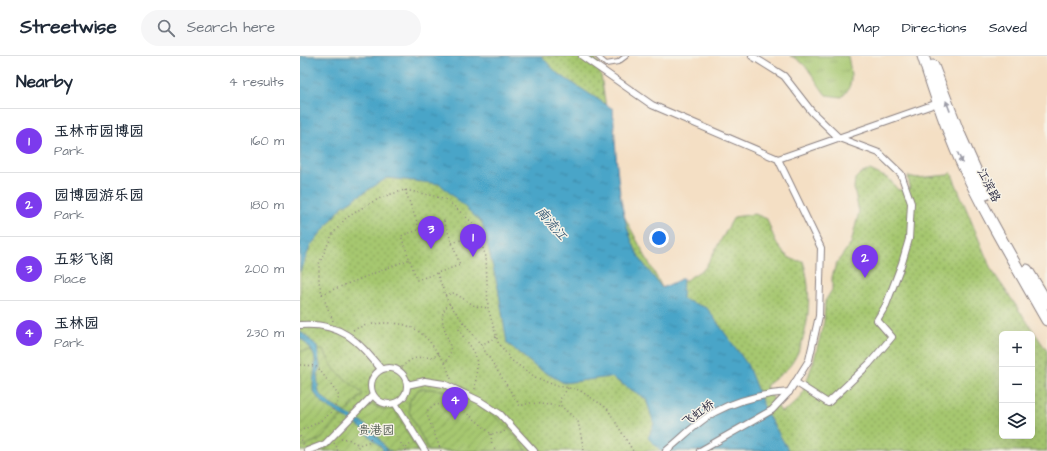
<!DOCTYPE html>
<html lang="en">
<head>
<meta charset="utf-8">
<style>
	:root { --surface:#fff; --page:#f6f6f7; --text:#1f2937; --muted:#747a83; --line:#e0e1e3; --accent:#7c3aed }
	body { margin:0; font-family:"Architects Daughter","LXGW WenKai TC",sans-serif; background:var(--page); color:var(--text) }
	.controls { position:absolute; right:12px; bottom:12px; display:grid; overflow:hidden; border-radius:6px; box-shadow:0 4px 16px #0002 }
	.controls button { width:36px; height:36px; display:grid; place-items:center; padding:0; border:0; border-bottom:1px solid var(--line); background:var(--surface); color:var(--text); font:20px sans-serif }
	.you { position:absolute; left:359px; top:182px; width:14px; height:14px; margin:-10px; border:3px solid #fff; border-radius:50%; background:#1a73e8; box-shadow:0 0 0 6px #1a73e833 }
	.badge { display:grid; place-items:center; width:26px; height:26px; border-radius:50%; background:var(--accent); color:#fff; font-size:13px; font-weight:700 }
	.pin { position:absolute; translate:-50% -33px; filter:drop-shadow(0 1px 2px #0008) }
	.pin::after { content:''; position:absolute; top:21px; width:14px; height:12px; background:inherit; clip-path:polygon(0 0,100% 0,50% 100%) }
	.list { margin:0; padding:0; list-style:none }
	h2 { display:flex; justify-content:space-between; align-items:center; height:52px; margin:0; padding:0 16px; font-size:17px }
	h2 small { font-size:13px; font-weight:400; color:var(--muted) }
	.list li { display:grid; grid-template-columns:26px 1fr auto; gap:12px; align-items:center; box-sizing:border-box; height:64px; padding:0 16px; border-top:1px solid var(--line) }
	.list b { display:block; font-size:15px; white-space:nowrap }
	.list p { margin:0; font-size:13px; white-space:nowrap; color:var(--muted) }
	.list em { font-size:13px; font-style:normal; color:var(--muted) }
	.icon { flex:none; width:22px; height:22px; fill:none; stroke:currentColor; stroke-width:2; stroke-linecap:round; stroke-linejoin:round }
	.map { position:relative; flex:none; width:747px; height:395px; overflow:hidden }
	header { display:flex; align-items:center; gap:24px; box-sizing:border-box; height:56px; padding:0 20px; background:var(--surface); border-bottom:1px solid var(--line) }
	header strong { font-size:19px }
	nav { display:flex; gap:22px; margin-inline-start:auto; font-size:14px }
	.search { width:280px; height:36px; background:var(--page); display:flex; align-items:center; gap:10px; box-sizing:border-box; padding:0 14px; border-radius:22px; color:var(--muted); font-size:15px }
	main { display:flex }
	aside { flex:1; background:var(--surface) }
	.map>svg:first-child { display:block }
</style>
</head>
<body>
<header>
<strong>Streetwise</strong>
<div class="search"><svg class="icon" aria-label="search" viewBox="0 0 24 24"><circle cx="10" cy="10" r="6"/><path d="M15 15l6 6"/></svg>Search here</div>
<nav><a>Map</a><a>Directions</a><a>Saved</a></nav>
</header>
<main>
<aside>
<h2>Nearby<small>4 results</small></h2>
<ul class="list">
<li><span class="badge">1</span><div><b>玉林市园博园</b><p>Park</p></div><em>160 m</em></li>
<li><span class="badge">2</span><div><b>园博园游乐园</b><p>Park</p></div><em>180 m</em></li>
<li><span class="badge">3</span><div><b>五彩飞阁</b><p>Place</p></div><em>200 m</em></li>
<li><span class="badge">4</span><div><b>玉林园</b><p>Park</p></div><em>230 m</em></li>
</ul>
</aside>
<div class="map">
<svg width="747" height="395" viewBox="0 0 747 395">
	<defs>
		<pattern id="grass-tufts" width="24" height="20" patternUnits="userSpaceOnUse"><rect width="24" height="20" fill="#a6c770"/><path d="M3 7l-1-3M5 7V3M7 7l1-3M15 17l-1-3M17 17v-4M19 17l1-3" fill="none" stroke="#87a15d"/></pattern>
		<pattern id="park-dots" width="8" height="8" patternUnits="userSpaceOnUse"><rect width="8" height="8" fill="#a6c770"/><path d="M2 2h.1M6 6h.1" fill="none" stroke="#87a15d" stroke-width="1.8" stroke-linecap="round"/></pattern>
		<pattern id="garden-furrows" width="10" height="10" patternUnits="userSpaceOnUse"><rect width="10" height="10" fill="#a6c770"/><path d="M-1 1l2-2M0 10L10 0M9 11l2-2" fill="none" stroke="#87a15d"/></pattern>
		<pattern id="water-ripples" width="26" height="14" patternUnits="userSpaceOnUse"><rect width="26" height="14" fill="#4aa5c8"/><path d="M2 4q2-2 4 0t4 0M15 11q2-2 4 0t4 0" fill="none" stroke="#3d86a4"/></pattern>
	</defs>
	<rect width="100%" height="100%" fill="#f7f3e8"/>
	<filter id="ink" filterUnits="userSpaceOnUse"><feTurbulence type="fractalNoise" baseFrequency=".025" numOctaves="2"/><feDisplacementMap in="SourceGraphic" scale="8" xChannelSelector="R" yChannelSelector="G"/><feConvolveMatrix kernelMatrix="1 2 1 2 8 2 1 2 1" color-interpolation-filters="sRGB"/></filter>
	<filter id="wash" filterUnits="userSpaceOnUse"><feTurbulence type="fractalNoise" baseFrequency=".012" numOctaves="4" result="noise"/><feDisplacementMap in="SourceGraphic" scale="16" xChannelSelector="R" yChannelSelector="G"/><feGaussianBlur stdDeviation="0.9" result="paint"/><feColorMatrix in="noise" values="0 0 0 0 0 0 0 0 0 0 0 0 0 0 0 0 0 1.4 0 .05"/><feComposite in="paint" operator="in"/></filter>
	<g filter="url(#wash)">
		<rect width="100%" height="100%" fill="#f4dfc4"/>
		<path fill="url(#grass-tufts)" stroke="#647456" d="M490,0h58c3,17 7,28 -6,41l-16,-2c-10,-12 -20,-35 -36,-39z"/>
		<path fill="url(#park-dots)" stroke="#647456" fill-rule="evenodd" d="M0,0h292l7,7 9,57 7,79 50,94 40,-25 29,-51 21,-3 12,5c6,17 14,43 36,42 10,30 7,75 -11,102 -6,9 -18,16 -26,23l15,26 9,-5 11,-10 13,-37 10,-39 1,-20 7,-11v-13l4,-13 15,-21 8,-31 -5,-24 1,-9 5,-5 10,-4 19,9 9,11 12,-1 -2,-13 9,2 31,-3 3,-3 40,97 56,82v100h-747zM702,278h30v102h-30z"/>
		<g fill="url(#garden-furrows)" stroke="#647456">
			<path d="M23,294l12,20 28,24 -42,45 -21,8v-96z"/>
			<path d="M119,333c10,0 21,0 31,3 30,8 60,34 77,59h-98l-20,-39v-10z"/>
			<path d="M71,348l13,6 10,-1 24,42h-95z"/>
		</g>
		<g fill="url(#water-ripples)" stroke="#366482">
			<path d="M0,0h241l16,17 56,36c4,48 3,100 24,144 6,12 17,24 25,35l21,-10 -1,21 25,9 40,56 19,48 23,39h-128l-13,-13 6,-14 -8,-25 -35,-22 -47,6 -27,-15 -30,-25 -9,-55 -16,-65 -42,-39 -53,-6 -44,28 -32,39 -11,27z"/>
			<path d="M0,275l17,15 3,21 -3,7 2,19 11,11 33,19 15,14 9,13 4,1h-9l1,-2 -23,-22 -38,-24 -9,-12c0,-26 10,-34 -13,-53z"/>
		</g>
	</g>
	<g filter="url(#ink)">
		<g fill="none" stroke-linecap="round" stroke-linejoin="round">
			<g stroke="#8b8080" stroke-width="6">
				<path id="service" d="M297,0l9,8 12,-2 8,-6"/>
			</g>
			<g stroke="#8b8080" stroke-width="8">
				<g id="pedestrian">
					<path d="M282,0l70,49 126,54 43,89 -2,68 -10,44 -20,32 -17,18 -72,41"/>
					<path d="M452,0l32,20 28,36 27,26 40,15 22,21 10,29 -2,36 -7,24 -16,42 -9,15 15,17 -23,27 -41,39 -33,-21"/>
					<path d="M478,103l160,-56"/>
					<path d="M0,269c41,-3 57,15 81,44"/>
					<circle cx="89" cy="330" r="18"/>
					<path d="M107,329l18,-4 19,3 36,17 20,13 34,37"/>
					<path d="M95,347l30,48"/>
					<path d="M7,395l18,-7 48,-49"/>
					<path d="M366,395c15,-12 32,-30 49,-39 22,-12 48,-18 74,-20"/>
				</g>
			</g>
			<g stroke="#8b8080" stroke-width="13">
				<g id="secondary">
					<path d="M623,0c11,35 22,69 37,103 25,55 57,108 87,161"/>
					<path d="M633,10l25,65 28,63"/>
					<path d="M727,214l20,33"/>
				</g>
			</g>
			<g stroke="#8b8080" stroke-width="1.5" stroke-dasharray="1 3" stroke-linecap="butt">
				<path d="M105,134l15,40"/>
				<path d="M144,165l16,44 -43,15 -16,-44z"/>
				<path d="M152,187l26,-9"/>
				<path d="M137,217l11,29 33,43 39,61 10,-3 31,3"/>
				<path d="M22,238l88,-35"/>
				<path d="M145,239l9,-2 21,13 13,2"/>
				<path d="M150,248c-19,12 4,37 0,50 -1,3 -3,6 -5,9l7,18"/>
				<path d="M33,265l-11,-27 -3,-12v-18l13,-29 13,-16 23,-15 17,-8 20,-6 29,6 13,4 28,25 3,9 8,23 2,51 10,34 13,18 24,17 19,8 25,5 28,18 26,43"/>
				<path d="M163,266l-4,7c4,9 10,14 14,21 7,12 2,29 2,42"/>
				<path d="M53,274c10,-5 19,-6 30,-7 35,-1 43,13 62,40"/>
				<path d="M181,289l15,-8"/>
				<path d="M0,309l15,1 4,3 20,27c-5,21 -22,27 -39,35"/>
				<path d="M99,314c5,-5 10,-11 18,-12 9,-2 14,1 22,-4"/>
				<path d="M268,332l-8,11 1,7 17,15 6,30"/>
				<path d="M191,378l1,13 5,4"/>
				<path d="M0,380l4,10"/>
				<path d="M41,382l7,1 11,6"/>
				<path d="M34,387l4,6 -1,2"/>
				<path d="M56,395l3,-6 9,-3 6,-9 14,-7 17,23"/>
				<path d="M106,395l-1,-2 7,-6"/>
				<path d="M141,395l-15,-39c2,-2 5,-5 7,-6 20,-8 46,16 58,28l11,-1 4,-3"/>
			</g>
			<use href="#service" stroke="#fff" stroke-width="4"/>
			<use href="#pedestrian" stroke="#fff" stroke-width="6"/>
			<use href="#secondary" stroke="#fff" stroke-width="11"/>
		</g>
		<defs><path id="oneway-solid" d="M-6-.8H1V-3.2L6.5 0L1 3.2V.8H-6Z"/></defs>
		<g fill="#9c9ca7">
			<use href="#oneway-solid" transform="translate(648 50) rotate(-111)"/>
			<use href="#oneway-solid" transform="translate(660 102) rotate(66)"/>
		</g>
	</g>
	<g text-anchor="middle" stroke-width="3" stroke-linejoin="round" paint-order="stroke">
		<g font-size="12" fill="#22223b" stroke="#f7f3e8">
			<text transform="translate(689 129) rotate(63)" y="4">江滨路</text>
			<text transform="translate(398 357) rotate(-36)" y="4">飞虹桥</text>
		</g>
		<g font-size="12" fill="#4a544b" stroke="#f7f3e8">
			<text x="76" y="378">贵港园</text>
		</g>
		<g font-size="13" font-style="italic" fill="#325673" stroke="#f7f3e8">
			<text transform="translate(252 167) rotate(49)" y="5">南流江</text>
		</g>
	</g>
</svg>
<div class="controls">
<button>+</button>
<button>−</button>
<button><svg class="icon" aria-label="layers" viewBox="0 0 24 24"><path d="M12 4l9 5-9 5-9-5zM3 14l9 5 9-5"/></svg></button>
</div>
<div class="you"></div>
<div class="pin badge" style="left:173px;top:201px">1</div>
<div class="pin badge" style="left:565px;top:222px">2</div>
<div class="pin badge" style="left:131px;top:193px">3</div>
<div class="pin badge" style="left:155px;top:364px">4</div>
</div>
</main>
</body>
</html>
